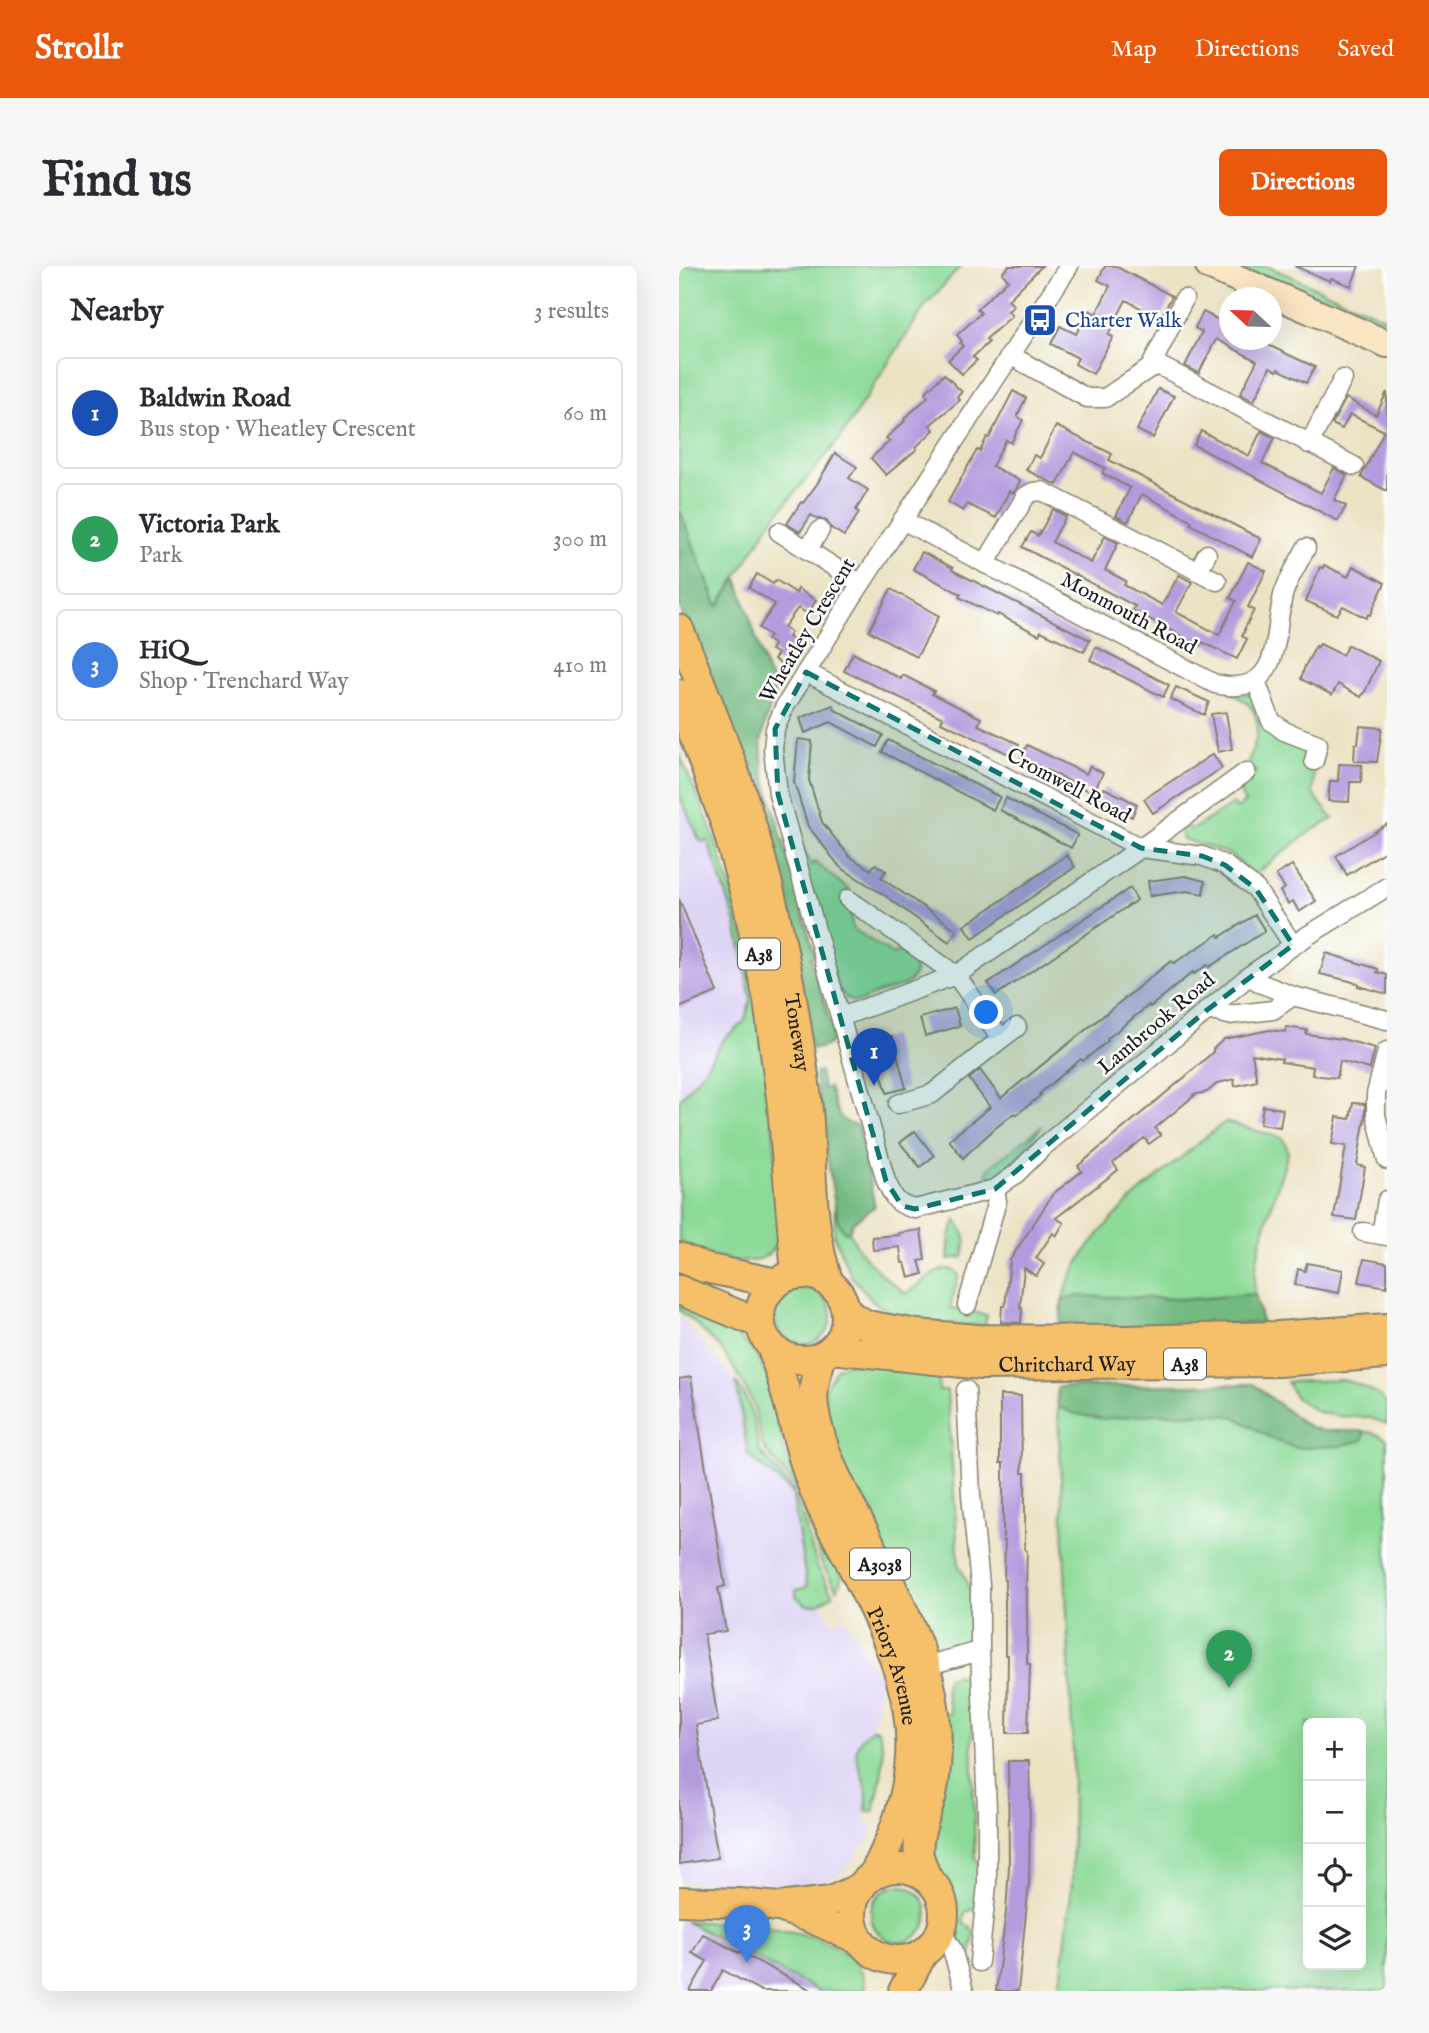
<!DOCTYPE html>
<html lang="en">
<head>
<meta charset="utf-8">
<style>
	:root { --surface:#fff; --page:#f7f7f7; --text:#2b2b33; --muted:#7c7c81; --line:#e1e1e2; --accent:#ea580c }
	body { margin:0; font-family:"IM FELL English",serif; background:var(--page); color:var(--text) }
	.controls { position:absolute; right:21px; bottom:21px; display:grid; overflow:hidden; border-radius:10px; box-shadow:0 7px 28px #0002 }
	.controls button { width:63px; height:63px; display:grid; place-items:center; padding:0; border:0; border-bottom:2px solid var(--line); background:var(--surface); color:var(--text); font:35px sans-serif }
	.compass { position:absolute; left:540px; top:21px; width:63px; height:63px; border-radius:50%; background:var(--surface); box-shadow:0 7px 28px #0002; rotate:292deg }
	.you { position:absolute; left:308px; top:747px; width:24px; height:24px; margin:-18px; border:5px solid #fff; border-radius:50%; background:#1a73e8; box-shadow:0 0 0 10px #1a73e833 }
	.badge { display:grid; place-items:center; width:46px; height:46px; border-radius:50%; background:var(--accent); color:#fff; font-size:23px; font-weight:700 }
	.pin { position:absolute; translate:-50% -58px; filter:drop-shadow(0 2px 4px #0008) }
	.pin::after { content:''; position:absolute; top:37px; width:24px; height:21px; background:inherit; clip-path:polygon(0 0,100% 0,50% 100%) }
	.list { margin:0; padding:0; list-style:none }
	h2 { display:flex; justify-content:space-between; align-items:center; height:91px; margin:0; padding:0 28px; font-size:30px }
	h2 small { font-size:23px; font-weight:400; color:var(--muted) }
	.list li { display:grid; grid-template-columns:46px 1fr auto; gap:21px; align-items:center; box-sizing:border-box; height:112px; margin:0 14px 14px; padding:0 14px; border:2px solid var(--line); border-radius:10px }
	.list b { display:block; font-size:26px; white-space:nowrap }
	.list p { margin:0; font-size:23px; white-space:nowrap; color:var(--muted) }
	.list em { font-size:23px; font-style:normal; color:var(--muted) }
	.icon { flex:none; width:38px; height:38px; fill:none; stroke:currentColor; stroke-width:2; stroke-linecap:round; stroke-linejoin:round }
	.map { position:relative; flex:none; width:708px; height:1725px; overflow:hidden; border-radius:10px }
	header { display:flex; align-items:center; gap:42px; box-sizing:border-box; height:98px; padding:0 35px; background:var(--accent); color:#fff }
	header strong { font-size:33px }
	nav { display:flex; gap:38px; margin-inline-start:auto; font-size:24px }
	.intro { display:flex; align-items:center; justify-content:space-between; box-sizing:border-box; height:168px; padding:0 42px }
	h1 { margin:0; font-size:49px }
	.button { padding:18px 32px; border-radius:10px; background:var(--accent); color:#fff; font-size:24px; font-weight:700 }
	main { display:flex; gap:42px; padding:0 42px }
	aside { flex:1; background:var(--surface); border-radius:10px; box-shadow:0 7px 28px #0002 }
	.map>svg:first-child { display:block }
</style>
</head>
<body>
<header>
<strong>Strollr</strong>
<nav><a>Map</a><a>Directions</a><a>Saved</a></nav>
</header>
<div class="intro"><h1>Find us</h1><a class="button">Directions</a></div>
<main>
<aside>
<h2>Nearby<small>3 results</small></h2>
<ul class="list">
<li><span class="badge" style="background:#1a4fb4">1</span><div><b>Baldwin Road</b><p>Bus stop · Wheatley Crescent</p></div><em>60 m</em></li>
<li><span class="badge" style="background:#2e9e5b">2</span><div><b>Victoria Park</b><p>Park</p></div><em>300 m</em></li>
<li><span class="badge" style="background:#3f7fe0">3</span><div><b>HiQ</b><p>Shop · Trenchard Way</p></div><em>410 m</em></li>
</ul>
</aside>
<div class="map">
<svg width="708" height="1725" viewBox="0 0 708 1725">
	<rect width="100%" height="100%" fill="#fff"/>
	<filter id="ink" filterUnits="userSpaceOnUse"><feTurbulence type="fractalNoise" baseFrequency=".0143" numOctaves="2"/><feDisplacementMap in="SourceGraphic" scale="14" xChannelSelector="R" yChannelSelector="G"/><feConvolveMatrix kernelMatrix="1 2 1 2 8 2 1 2 1" color-interpolation-filters="sRGB"/></filter>
	<filter id="wash" filterUnits="userSpaceOnUse"><feTurbulence type="fractalNoise" baseFrequency=".00686" numOctaves="4" result="noise"/><feDisplacementMap in="SourceGraphic" scale="28" xChannelSelector="R" yChannelSelector="G"/><feGaussianBlur stdDeviation="1.57" result="paint"/><feColorMatrix in="noise" values="0 0 0 0 0 0 0 0 0 0 0 0 0 0 0 0 0 1.4 0 .05"/><feComposite in="paint" operator="in"/></filter>
	<g filter="url(#wash)">
		<rect width="100%" height="100%" fill="#ece3c4"/>
		<g fill="#dfd5f5">
			<path d="M0,509l29,66 28,82 15,77 -7,22 -20,17 -20,31 -25,30z"/>
			<path d="M0,1050l57,65 12,74 44,37 26,112 3,-1 11,20 12,-6 38,63 -10,49 -9,8 -4,6 -3,13 11,34 -1,20 -2,12 10,3 -3,10 -27,36 -17,10 -18,4 -20,1 -56,-4h-54z"/>
			<path d="M0,1655h6l133,70h-139z"/>
		</g>
		<g fill="#8dda98" stroke="#547b5a" stroke-width="2" fill-rule="evenodd">
			<path d="M0,0h282l-36,40 -86,134 -67,80 -54,87 -39,-98z"/>
			<path d="M554,0h34l120,53v9z"/>
			<path d="M552,426l19,2 55,52 1,19 8,2 -1,27 20,25 -22,12 -56,43 -28,-21 -44,-14 -3,-10 6,-5 5,6 42,-26 4,5 8,-7c-11,-15 0,-20 11,-30l-9,-8c8,-19 18,-41 2,-59 -4,-5 -13,-9 -18,-13z"/>
			<path d="M0,488l28,64 17,49 16,51 23,104 18,193c-1,7 -1,16 -3,23 -13,44 -73,15 -99,3v-141l25,-30 20,-31 20,-17 7,-22 -15,-77 -28,-82h-8l-21,-46z"/>
			<path d="M124,584l9,15 3,-3 34,28 -7,13c10,7 10,14 10,25l41,27 10,-7c8,5 12,9 12,18 2,23 -28,22 -42,29 -7,4 -12,8 -21,6 -7,-2 -11,-10 -15,-16l-37,-132z"/>
			<path d="M546,856l57,16 4,7 2,8c-11,38 -38,105 -33,143 2,9 5,18 7,27l-202,-13c12,-65 75,-115 123,-154 14,-11 28,-24 42,-34z"/>
			<path d="M363,860l-38,46 -13,7 -5,-5 3,-6z"/>
			<path d="M156,940l4,18 6,8 4,-1c10,26 35,46 57,63 9,-6 31,-26 41,-25 4,0 9,3 12,5l-9,34 37,7 -2,11 -76,-5 -16,-6 -20,-14 -22,-25 -11,-26 -6,-14z"/>
			<path d="M277,954c11,16 11,19 7,37l-15,2 2,-24z"/>
			<circle cx="124" cy="1050" r="28"/>
			<path d="M0,1036c44,22 80,38 93,90 5,19 7,39 12,58 13,43 37,83 58,123l-2,10 -3,7 -15,-26 -24,-74 -35,-43 -9,-42 -15,-29 -18,-27 -28,-28 -14,-11z"/>
			<path d="M170,1097l89,9 1,19h8l12,175c16,26 15,40 13,69 -13,14 -29,16 -43,3l-92,-184 -11,-32 -1,-34 12,-20z"/>
			<path d="M664,1114c13,3 41,13 44,27 0,5 0,12 0,17l-16,-6 -33,-2 -20,-4 -22,-14 -9,-16z"/>
			<path d="M57,1115l13,24 5,16 5,29 35,41 23,75 16,29 -15,9 -12,1 -10,-9v-6l11,-3 -15,-95 -44,-37z"/>
			<path d="M574,1118c19,15 46,42 69,47 24,4 42,-6 65,8v552h-327l12,-108 1,-130 -16,-366zM629,1457h53v242h-53z"/>
			<path d="M277,1409l9,5 3,13h5l3,24 -4,8 3,133c10,15 5,32 1,49l-11,6 -2,10 8,4 3,6 -5,35 -7,-17 -10,-47 -5,-15 -17,-27 14,-147 6,-1 -5,-26 2,-9z"/>
			<path d="M193,1463h5c13,24 2,55 -3,81l-2,2 -6,-2c1,-7 2,-15 0,-22 -6,-24 -21,-41 6,-59z"/>
			<circle cx="220" cy="1648" r="28"/>
			<path d="M6,1655c46,3 181,3 180,70h-47z"/>
		</g>
		<g fill="#72ba80" stroke="#476b4e" stroke-width="2">
			<path d="M0,243l39,98 19,-29 30,94 8,15v8l-9,24 -5,23 2,28 52,185 -4,3 22,73 -1,10c-5,6 -12,7 -20,8l-113,-396 -20,-48z"/>
			<path d="M137,806h4l3,17 6,-2c6,17 7,37 29,38l17,81 -22,16 -4,9 -4,1 -6,-8 -4,-18 -20,-129z"/>
			<path d="M576,1028l7,29 -191,7 -11,-3 2,-27 17,-4 112,3z"/>
			<path d="M574,1118l54,42 16,5h41l-1,9 -24,6 -42,2 -21,-7 -41,-24 -22,-3h-58l-52,5 -27,-5 -18,-7 -1,-20z"/>
		</g>
		<g id="blocks">
			<g fill="#b39cde">
				<path d="M330,0h33l-34,34 6,6 -6,5 4,5 -26,23 3,3 -16,15 4,3 -15,14 -14,-14 15,-14 -3,-3 2,-2 -5,-6 24,-22 -4,-4 31,-29 -6,-7z"/>
				<path d="M426,0h10l57,30 -13,25 -13,-6 2,-3 -22,-12 -18,35 5,2 -20,37 -18,-10 3,-6 -27,-14 9,-18 16,8 13,-24 7,4 14,-28 -12,-6z"/>
				<path d="M615,0h65l-8,20 -20,-8 -1,3z"/>
				<path d="M524,46l26,13v15h28l58,27 -9,16 -28,-14 -1,2 -7,-4 -16,34 -14,-7 17,-33 -41,-22 -17,34 -14,-7 17,-34 -7,-4z"/>
				<path d="M265,108l18,18 -5,5 3,3 -30,25 4,5 -18,17 1,2 -31,26 -15,-17 19,-17 -4,-3 19,-17 -1,-2 24,-22 -3,-4z"/>
				<path d="M479,123l16,7 -21,42 -16,-8z"/>
				<path d="M334,125l13,7 -9,18 6,4 -12,23 -5,-3 -14,26 28,15 -6,12 -5,-2 -13,27 -29,-14 -4,7 -15,-9 29,-52 3,1 7,-14 2,1z"/>
				<path d="M708,126v99l-26,-14 23,-46 -34,-17 -8,15 -10,-5 14,-26 30,17z"/>
				<path d="M377,160l56,28 -3,6 152,79 -9,18 -62,-33 2,-3 -50,-27 -14,28 -12,-6 14,-28 -28,-15 3,-5 -31,-16 -17,33 -31,-15 8,-15 6,3z"/>
				<path d="M522,165l48,25 12,-25 14,7 -13,25 59,30 13,-25 13,7 -13,25 12,6 -8,15 -144,-76z"/>
				<path d="M156,187l22,14 -8,11 19,12 -12,20 3,3 -15,23 -13,-8 -5,-8 -8,-1 -7,-4 -11,17 -13,-8 14,-22 2,1 14,-19z"/>
				<path d="M374,243l13,7 -14,26 39,21 14,-27 13,7 -13,27 21,11 -2,4 38,20 17,-30 13,7 -16,30 43,23 17,-34 -6,-3 18,-36 18,9 -18,36 6,3 -10,20h1l-3,6 5,3 -10,20 -35,-17 -2,4 -68,-36 3,-4 -113,-59 9,-15 7,4z"/>
				<path d="M243,286l31,16 -1,2 138,70 -6,12 -43,-21 -2,4 -41,-21 -1,2 -38,-19 2,-3 -48,-25z"/>
				<path d="M645,299l24,12 5,-11 32,17 -15,32 -2,-1 -2,4 -23,-12 -6,9 -31,-14 14,-34 3,1z"/>
				<path d="M78,308l16,10 3,-4 20,13 2,-4 18,11 -8,14 -10,-6 -14,19 7,5 -3,5 6,4 -3,5 8,5 -12,17 -13,-9 4,-5 -7,-4 3,-5 -7,-5 3,-4 -11,-8 16,-24 -26,-16z"/>
				<path d="M212,323l48,27 -22,41 -48,-26z"/>
				<path d="M641,378l22,11 6,-10 31,16 -15,33 -1,-1 -2,4 -23,-13 -6,11 -31,-16 4,-13 11,-20 2,1z"/>
				<path d="M417,381l73,38 -6,12 -73,-37z"/>
				<path d="M174,387l48,26 2,-4 31,16 -2,3 49,24 -3,7 41,19 -6,12 -72,-34 2,-4 -99,-47z"/>
				<path d="M497,421l33,15 -5,13 -34,-16z"/>
				<path d="M154,439l2,5 48,25 -6,12 -46,-25 -26,11 -5,-15z"/>
				<path d="M547,446l6,37 -14,3 -7,-38z"/>
				<path d="M681,460l22,2 -5,34 -23,-1 1,-17h3z"/>
				<path d="M119,473l14,2 -3,39 13,42 27,34 22,14 4,-6 11,7 -5,6 3,3 73,50 -8,12 -65,-47 -44,-28 -32,-41 -14,-44z"/>
				<path d="M209,474l112,57 -7,13 -111,-58z"/>
				<path d="M348,479l59,29 4,-8 13,7 -10,20 -72,-36z"/>
				<path d="M534,488l9,14 -69,45 -9,-14z"/>
				<path d="M660,498l23,1 -1,17h-11l-1,20 -21,-1 2,-20h8z"/>
				<path d="M425,522l33,16 -5,13 -33,-16z"/>
				<path d="M327,532l72,37 -7,13 -71,-38z"/>
				<path d="M708,558v26l-40,25 -11,-19z"/>
				<path d="M388,589l8,12 -102,71 -9,-12z"/>
				<path d="M613,599l24,36 -17,11 -6,-11 -5,3 -8,-13 5,-3 -9,-13z"/>
				<path d="M506,610l20,5 -2,13 -16,-3 -37,5 -2,-15z"/>
				<path d="M451,622l7,12 -141,95 -8,-12z"/>
				<path d="M0,633l38,93 -38,16z"/>
				<path d="M576,649l10,16 -56,36 -2,-2 -13,9 -1,-2 -43,35 -1,-2 -42,34 1,2 -25,20 -2,-2 -42,35 2,1 -11,9 -14,11 -2,-2 -21,17 -30,28 -14,-18 41,-33 -21,-28 11,-9 21,28 170,-137 3,2 45,-29 1,3z"/>
				<path d="M647,687l52,16 -1,3 10,3v19l-29,-8 1,-2 -13,-4 -26,-6z"/>
				<path d="M276,742l5,18 -35,10 -5,-18z"/>
				<path d="M607,761l21,3 -1,4 36,5 33,9 -5,21 -30,-8 -3,17 -25,-3 1,-8 -32,-5 1,-3 -30,-5 5,27 -22,5 -1,-7 -16,4 -11,9 -15,3h3l-40,33 6,7 -12,9 -5,-6 -31,25 5,7 -62,48 8,5 -8,13 -3,-3 -17,25 8,6 -8,12 -12,-8 -4,40h2l-1,15 -20,-1 1,-16h3l5,-46 43,-66 29,-23 -4,-5 107,-89 28,-25v-3l11,-10 46,-9 15,2z"/>
				<path d="M213,770l14,52 -19,5 -15,-51z"/>
				<path d="M674,837l12,1v13l-8,48 8,2 -9,53 -22,-3 12,-71 -14,-2 5,-27 13,2z"/>
				<path d="M584,840l20,3 -3,18 -20,-3z"/>
				<path d="M236,865l19,25 -14,11 -20,-24z"/>
				<path d="M242,964l4,30 -6,1 4,13 -14,4 -4,-15h-3l-2,-16 -27,3 -1,-13 27,-2 -1,-2z"/>
				<path d="M685,993l23,4v24l-28,-5z"/>
				<path d="M628,997l36,7 -4,23 -44,-8 3,-16 7,2z"/>
				<path d="M12,1111l34,209 -7,2 8,43 -22,3 14,87 -22,4 22,133 -39,6v-485z"/>
				<path d="M321,1129l21,1 1,77h3v77l2,1 -1,38h1v75h3l-2,69h-21l1,-78h-3v-75h-1l1,-39h-2v-78h-3z"/>
				<path d="M329,1495h21l1,39 -1,83 -11,108h-22l10,-79 3,-45z"/>
				<path d="M24,1668l36,19 1,-1 73,39h-52l-38,-21 -12,21h-21l17,-30 -15,-8z"/>
			</g>
		</g>
	</g>
	<g filter="url(#ink)">
		<use href="#blocks" fill-opacity="0" stroke="#848070" stroke-width="2"/>
		<g fill="none" stroke-linecap="round" stroke-linejoin="round">
			<g stroke="#848070" stroke-width="21">
				<g id="street">
					<path d="M390,0l-216,330 -69,112 -9,21 -2,20 5,45 108,387c8,17 9,23 29,28l80,-20 21,-15 27,-27 206,-171 58,-40 80,-49"/>
					<path d="M331,89l77,43h18l45,-30 34,-69"/>
					<path d="M471,102l10,-2 194,100"/>
					<path d="M630,178l34,-65"/>
					<path d="M223,254l313,164c7,1 15,3 22,2 46,-3 37,-62 47,-94 5,-15 15,-30 22,-44"/>
					<path d="M100,266l82,52"/>
					<path d="M128,284l13,-20"/>
					<path d="M306,298l41,-68 7,-4 9,-1 175,90"/>
					<path d="M519,305l9,-17"/>
					<path d="M127,406l335,176 61,8 23,9 31,24 37,56"/>
					<path d="M577,415l15,40 13,10 34,13 -4,17"/>
					<path d="M169,633l108,76 45,64 -69,55 -34,10"/>
					<path d="M570,710l13,8 31,12 94,24"/>
					<path d="M528,744l22,5 44,-5 20,-14"/>
					<path d="M162,751l115,-42 185,-127 105,-76"/>
					<path d="M322,773l16,-12"/>
					<path d="M708,785l-11,43v21l11,45"/>
					<path d="M708,934l-6,35 6,1"/>
					<path d="M684,966l18,3"/>
					<path d="M288,1039l30,-104 -2,-12"/>
					<path d="M287,1124l5,105 9,90v66l7,158v75l-8,78"/>
					<path d="M246,1400l55,-15"/>
					<path d="M262,1665l11,18 12,42"/>
				</g>
			</g>
			<g stroke="#848070" stroke-width="30">
				<path id="secondary" d="M530,0l178,78"/>
			</g>
			<g stroke="#848070" stroke-width="32">
				<g id="primary">
					<path id="s1" d="M0,363c24,61 50,122 69,184 20,65 35,130 46,197 5,33 11,66 14,100 5,58 1,117 21,173"/>
					<path d="M0,428l47,131 22,80 20,95 14,105 14,170"/>
					<path d="M0,991l26,11 72,15"/>
					<circle cx="124" cy="1051" r="43"/>
					<path d="M0,1024l82,34"/>
					<path d="M167,1047l21,12 50,9 60,5 150,1 151,-4 109,-8"/>
					<path id="s2" d="M91,1078c20,50 26,104 47,153 8,20 19,38 29,57 61,118 95,195 27,321"/>
					<path id="s3" d="M153,1083l150,16 296,-3 109,-8"/>
					<path d="M143,1090c-5,17 -11,33 -8,52 6,40 26,78 45,114 23,45 48,91 65,140 13,41 17,90 8,132 -5,20 -16,41 -13,62 2,7 5,14 7,20"/>
					<circle cx="219" cy="1648" r="46"/>
					<path d="M0,1635l60,2 40,4 52,-6 30,-14"/>
					<path d="M106,1643l30,11 46,21"/>
					<path d="M224,1725l20,-38"/>
				</g>
			</g>
			<use href="#street" stroke="#fff" stroke-width="18"/>
			<use href="#secondary" stroke="#fbe6c4" stroke-width="26"/>
			<use href="#primary" stroke="#f6c06b" stroke-width="28"/>
		</g>
	</g>
	<path fill="#0f766e" fill-opacity="0.2" stroke="#0f766e" stroke-width="5" stroke-dasharray="14 9" stroke-linejoin="round" d="M127,406l335,176 61,8 23,9 31,24 37,56 -86,65 -212,179 -80,20 -13,-3 -16,-25 -108,-387 -3,-65z"/>
	<defs>
		<g id="bus-square" transform="scale(1.75)"><rect x="-9" y="-9" width="18" height="18" rx="4" fill="#1a4fb4" stroke="#fff"/><path d="M-5-6H5V4H4V6H2V4H-2V6H-4V4H-5ZM-3.5-4V0h7V-4ZM-3.5 1.2v1.5H-2V1.2ZM2 1.2v1.5H3.5V1.2Z" fill="#fff"/></g>
	</defs>
	<g fill-rule="evenodd">
		<use href="#bus-square" x="361" y="54"/>
	</g>
	<g text-anchor="middle" stroke-width="5" stroke-linejoin="round" paint-order="stroke">
		<g fill="#fff" stroke="#606060" stroke-width="2">
			<rect x="59" y="672.5" width="42" height="31" rx="5"/>
			<rect x="485" y="1082.5" width="42" height="31" rx="5"/>
			<rect x="171" y="1282.5" width="60" height="31" rx="5"/>
		</g>
		<g font-size="19" font-weight="bold" fill="#1c1c1c">
			<text x="80" y="695">A38</text>
			<text x="506" y="1105">A38</text>
			<text x="201" y="1305">A3038</text>
		</g>
		<g font-size="21" fill="#164399" stroke="#fff" text-anchor="start">
			<text x="386" y="61">Charter Walk</text>
		</g>
		<g font-size="21" fill="#1c1c1c" stroke="#fff">
			<text transform="translate(450 347) rotate(28)" y="7">Monmouth Road</text>
			<text transform="translate(128 364) rotate(-59)" y="7">Wheatley Crescent</text>
			<text transform="translate(390 519) rotate(28)" y="7">Cromwell Road</text>
			<text transform="translate(477 757) rotate(-40)" y="7">Lambrook Road</text>
			<text dy="7" stroke="none"><textPath href="#s1" startOffset="422">Toneway</textPath></text>
			<text dy="7" stroke="none"><textPath href="#s3" startOffset="236">Chritchard Way</textPath></text>
			<text dy="7" stroke="none"><textPath href="#s2" startOffset="346">Priory Avenue</textPath></text>
		</g>
	</g>
</svg>
<div class="controls">
<button>+</button>
<button>−</button>
<button><svg class="icon" aria-label="locate" viewBox="0 0 24 24"><circle cx="12" cy="12" r="6"/><path d="M12 2v4M12 18v4M2 12h4M18 12h4"/></svg></button>
<button><svg class="icon" aria-label="layers" viewBox="0 0 24 24"><path d="M12 4l9 5-9 5-9-5zM3 14l9 5 9-5"/></svg></button>
</div>
<svg class="compass" viewBox="-18 -18 36 36"><path d="M0-13l5 13h-10z" fill="#e53935"/><path d="M0 13l5-13h-10z" fill="#7c7c81"/></svg>
<div class="you"></div>
<div class="pin badge" style="left:195px;top:820px;background:#1a4fb4">1</div>
<div class="pin badge" style="left:550px;top:1422px;background:#2e9e5b">2</div>
<div class="pin badge" style="left:68px;top:1697px;background:#3f7fe0">3</div>
</div>
</main>
</body>
</html>
